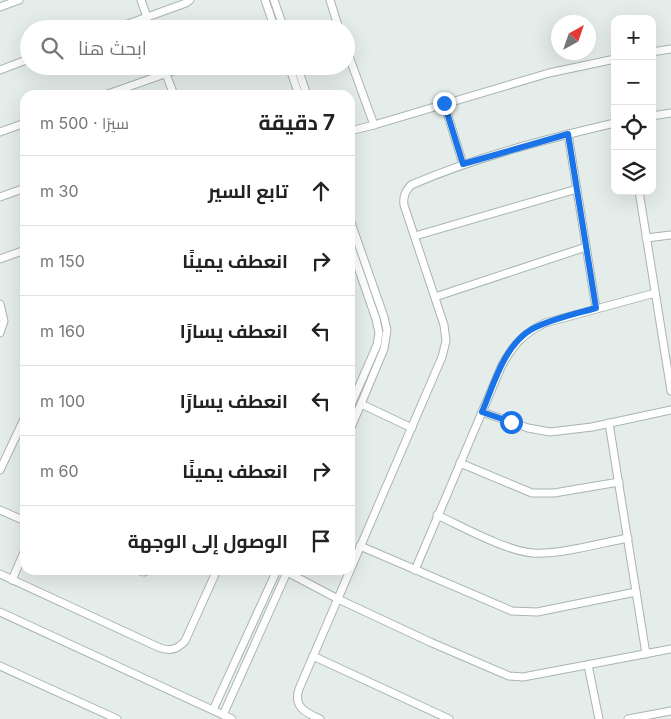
<!DOCTYPE html>
<html lang="ar">
<head>
<meta charset="utf-8">
<style>
	:root { --surface:#fff; --page:#f6f6f6; --text:#222; --muted:#767676; --line:#e0e0e0 }
	body { margin:0; font-family:Inter,Cairo,sans-serif; background:var(--page); color:var(--text); direction:rtl }
	.controls { position:absolute; right:15px; top:15px; display:grid; overflow:hidden; border-radius:10px; box-shadow:0 5px 20px #0002 }
	.controls button { width:45px; height:45px; display:grid; place-items:center; padding:0; border:0; border-bottom:1px solid var(--line); background:var(--surface); color:var(--text); font:25px sans-serif }
	.compass { position:absolute; left:551px; top:15px; width:45px; height:45px; border-radius:50%; background:var(--surface); box-shadow:0 5px 20px #0002; rotate:40deg }
	.stop { position:absolute; width:15px; height:15px; margin:-11px; border:4px solid #1a73e8; border-radius:50%; background:#fff }
	.stop.end { background:#1a73e8; border-color:#fff; box-shadow:0 1px 5px #0008 }
	.list { margin:0; padding:0; list-style:none }
	h2 { display:flex; justify-content:space-between; align-items:center; height:65px; margin:0; padding:0 20px; font-size:21px }
	h2 small { font-size:16px; font-weight:400; color:var(--muted) }
	.list li { display:grid; grid-template-columns:32px 1fr auto; gap:15px; align-items:center; box-sizing:border-box; height:70px; padding:0 20px; border-top:1px solid var(--line) }
	.list b { display:block; font-size:19px; white-space:nowrap }
	.list em { font-size:16px; font-style:normal; color:var(--muted) }
	.icon { flex:none; width:28px; height:28px; fill:none; stroke:currentColor; stroke-width:2; stroke-linecap:round; stroke-linejoin:round }
	.map { position:relative; flex:none; width:671px; height:719px; overflow:hidden; direction:ltr }
	.search { position:absolute; background:var(--surface); box-shadow:0 5px 20px #0002; left:20px; top:20px; width:335px; height:55px; display:flex; align-items:center; gap:12px; box-sizing:border-box; padding:0 18px; border-radius:28px; color:var(--muted); font-size:19px }
	.panel { position:absolute; background:var(--surface); box-shadow:0 5px 20px #0002; left:20px; top:90px; width:335px; height:485px; border-radius:15px; direction:rtl }
	.map>svg:first-child { display:block }
</style>
</head>
<body>
<div class="map">
<svg width="671" height="719" viewBox="0 0 671 719">
	<rect width="100%" height="100%" fill="#e5edea"/>
	<g fill="none" stroke-linecap="round" stroke-linejoin="round">
		<g stroke="#a8b5b2" stroke-width="9">
			<g id="minor">
				<path d="M141,0l6,17"/>
				<path d="M265,0l10,29"/>
				<path d="M274,0l10,29"/>
				<path d="M330,0l9,29"/>
				<path d="M0,7l19,-7"/>
				<path d="M114,29l72,-26 4,-3"/>
				<path d="M346,48l28,77"/>
				<path d="M652,52l19,-3"/>
				<path d="M289,66l10,29"/>
				<path d="M297,66l10,29"/>
				<path d="M0,70l29,-11"/>
				<path d="M166,74l8,21"/>
				<path d="M105,95l82,-29"/>
				<path d="M444,103l19,61"/>
				<path d="M652,116l19,-3"/>
				<path d="M350,131l24,-6 175,-52 66,-14"/>
				<path d="M0,132l25,-9"/>
				<path d="M568,134l28,174"/>
				<path d="M639,191l32,200"/>
				<path d="M0,197l25,-9"/>
				<path d="M350,220l34,97 3,13 -3,19 -34,81"/>
				<path d="M415,236l162,-47"/>
				<path d="M646,238l25,-3"/>
				<path d="M350,244l26,75 3,14 -2,12 -27,62"/>
				<path d="M0,259l25,-9"/>
				<path d="M435,297l151,-50"/>
				<path d="M0,304l4,17 -4,12"/>
				<path d="M361,404l51,24"/>
				<path d="M482,412l46,16 22,4 42,-5 79,-17"/>
				<path d="M609,423l37,231"/>
				<path d="M460,463l72,30h22l65,-11"/>
				<path d="M0,470l25,-53"/>
				<path d="M0,510l25,11"/>
				<path d="M437,515c26,12 69,36 96,38 26,2 68,-10 95,-15"/>
				<path d="M360,546l152,65 25,1 99,-20"/>
				<path d="M136,570l8,2 7,-2"/>
				<path d="M415,570l87,-205c12,-21 22,-32 43,-42l110,-30"/>
				<path d="M287,572l51,27 92,43 79,34 14,1 148,-28"/>
				<path d="M0,574l158,73c11,5 19,3 27,-6l32,-71"/>
				<path d="M12,580l13,-30"/>
				<path d="M0,612l232,107"/>
				<path d="M313,656l136,63"/>
				<path d="M588,665l11,54"/>
				<path d="M0,666l117,53"/>
				<path d="M213,710l64,-140"/>
				<path d="M223,715l65,-145"/>
				<path d="M320,719c-14,-6 -27,-12 -21,-30l143,-332 4,-16 -2,-16 -40,-120c-1,-9 1,-13 7,-20 65,-28 135,-46 204,-62"/>
				<path d="M628,719l43,-8"/>
			</g>
		</g>
		<use href="#minor" stroke="#fff" stroke-width="7"/>
	</g>
	<g fill="none" stroke-linecap="round" stroke-linejoin="round">
		<path stroke="#1a73e8" stroke-width="6" d="M444,103l19,61 105,-30 28,174c-21,6 -45,11 -64,21 -28,16 -38,55 -50,83l29,10"/>
	</g>
</svg>
<div class="controls">
<button>+</button>
<button>−</button>
<button><svg class="icon" aria-label="locate" viewBox="0 0 24 24"><circle cx="12" cy="12" r="6"/><path d="M12 2v4M12 18v4M2 12h4M18 12h4"/></svg></button>
<button><svg class="icon" aria-label="layers" viewBox="0 0 24 24"><path d="M12 4l9 5-9 5-9-5zM3 14l9 5 9-5"/></svg></button>
</div>
<svg class="compass" viewBox="-18 -18 36 36"><path d="M0-13l5 13h-10z" fill="#e53935"/><path d="M0 13l5-13h-10z" fill="#767676"/></svg>
<div class="stop" style="left:511px;top:422px"></div>
<div class="stop end" style="left:444px;top:103px"></div>
<div class="search"><svg class="icon" aria-label="search" viewBox="0 0 24 24"><circle cx="10" cy="10" r="6"/><path d="M15 15l6 6"/></svg>ابحث هنا</div>
<section class="panel">
<h2>7 دقيقة<small>سيرًا · 500 m</small></h2>
<ul class="list">
<li><svg class="icon" aria-label="ahead" viewBox="0 0 24 24"><path d="M12 20V5M6 11l6-6 6 6"/></svg><div><b>تابع السير</b></div><em>30 m</em></li>
<li><svg class="icon" aria-label="right" viewBox="0 0 24 24"><path d="M7 20v-9h11M14 6l5 5-5 5"/></svg><div><b>انعطف يمينًا</b></div><em>150 m</em></li>
<li><svg class="icon" aria-label="left" viewBox="0 0 24 24"><path d="M17 20v-9H6M10 6l-5 5 5 5"/></svg><div><b>انعطف يسارًا</b></div><em>160 m</em></li>
<li><svg class="icon" aria-label="left" viewBox="0 0 24 24"><path d="M17 20v-9H6M10 6l-5 5 5 5"/></svg><div><b>انعطف يسارًا</b></div><em>100 m</em></li>
<li><svg class="icon" aria-label="right" viewBox="0 0 24 24"><path d="M7 20v-9h11M14 6l5 5-5 5"/></svg><div><b>انعطف يمينًا</b></div><em>60 m</em></li>
<li><svg class="icon" aria-label="arrive" viewBox="0 0 24 24"><path d="M6 21V4h12l-3 4 3 4H6"/></svg><div><b>الوصول إلى الوجهة</b></div></li>
</ul>
</section>
</div>
</body>
</html>
